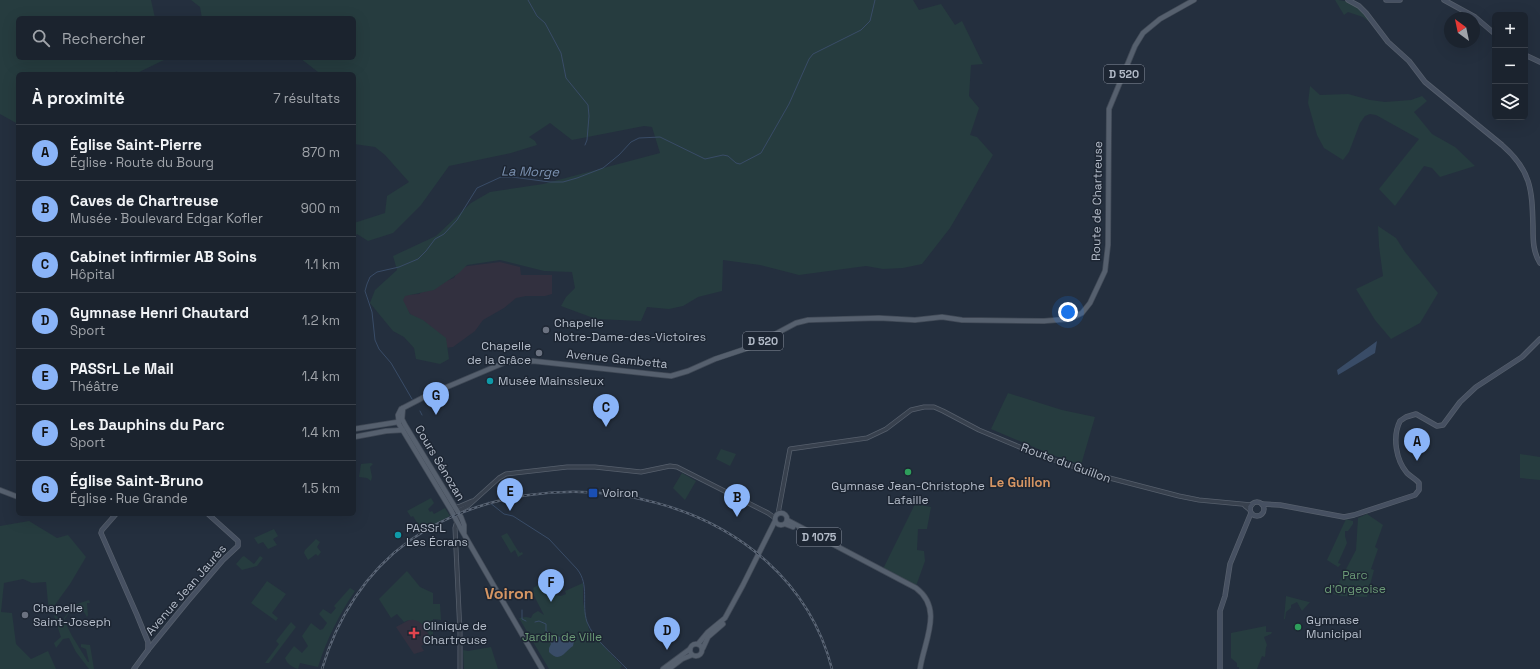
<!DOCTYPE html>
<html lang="fr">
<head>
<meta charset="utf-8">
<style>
	:root { --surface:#1b232e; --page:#282f3a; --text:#f1f3f6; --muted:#a0a4aa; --line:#39404a; --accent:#8ab4f8 }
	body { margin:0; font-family:"Space Grotesk",sans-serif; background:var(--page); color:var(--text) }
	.controls { position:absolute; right:12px; top:12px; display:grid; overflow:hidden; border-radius:6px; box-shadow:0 4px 16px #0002 }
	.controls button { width:36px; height:36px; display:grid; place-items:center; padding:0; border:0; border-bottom:1px solid var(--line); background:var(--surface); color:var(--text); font:20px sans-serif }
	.compass { position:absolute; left:1444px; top:12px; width:36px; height:36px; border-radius:50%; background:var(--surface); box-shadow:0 4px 16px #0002; rotate:327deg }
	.you { position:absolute; left:1068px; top:312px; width:14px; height:14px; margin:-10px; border:3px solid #fff; border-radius:50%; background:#1a73e8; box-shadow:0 0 0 6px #1a73e833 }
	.badge { display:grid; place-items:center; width:26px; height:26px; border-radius:50%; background:var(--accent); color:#111; font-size:13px; font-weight:700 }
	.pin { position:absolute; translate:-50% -33px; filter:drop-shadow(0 1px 2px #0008) }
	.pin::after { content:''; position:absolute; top:21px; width:14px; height:12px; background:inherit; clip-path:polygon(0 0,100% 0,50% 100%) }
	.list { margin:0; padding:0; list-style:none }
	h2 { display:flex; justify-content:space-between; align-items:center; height:52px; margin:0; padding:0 16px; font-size:17px }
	h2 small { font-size:13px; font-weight:400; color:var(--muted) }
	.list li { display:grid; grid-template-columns:26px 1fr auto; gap:12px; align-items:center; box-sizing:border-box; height:56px; padding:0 16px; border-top:1px solid var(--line) }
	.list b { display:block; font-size:15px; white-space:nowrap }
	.list p { margin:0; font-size:13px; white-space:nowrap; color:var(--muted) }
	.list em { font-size:13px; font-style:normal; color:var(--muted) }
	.icon { flex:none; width:22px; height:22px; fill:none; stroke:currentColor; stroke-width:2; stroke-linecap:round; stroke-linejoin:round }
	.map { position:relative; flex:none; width:1540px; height:669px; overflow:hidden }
	.search { position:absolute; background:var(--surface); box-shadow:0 4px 16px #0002; left:16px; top:16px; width:340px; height:44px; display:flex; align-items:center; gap:10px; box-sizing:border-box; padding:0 14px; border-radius:6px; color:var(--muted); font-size:15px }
	.panel { position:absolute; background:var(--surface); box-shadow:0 4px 16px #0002; left:16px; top:72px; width:340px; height:444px; border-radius:6px }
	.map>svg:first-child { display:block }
</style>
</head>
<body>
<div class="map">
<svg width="1540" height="669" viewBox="0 0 1540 669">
	<rect width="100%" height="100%" fill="#242f3e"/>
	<g fill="#32303f">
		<path d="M500,262l20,5 1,8h31v19l-7,2h-19l-10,2 -12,10 -21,12 -8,11 -22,16 -9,1 -10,-2 -34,-46 5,-5 14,-1 12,-8 23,-8 6,-11z"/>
		<path d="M411,619l6,1 5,4 10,15 -11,7 3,5 -10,3 -18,-27z"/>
	</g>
	<g fill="#263c3f">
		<path d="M0,0h151l4,18h-137v40l148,1 -31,15h-17l-1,-3 -6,3h-93v50l-18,-10z"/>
		<path d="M191,0h722l6,10 22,-6 14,21 7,-4 21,43 -12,1 -2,31 10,12 -9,27 7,2 16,18 -43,73 -28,36 -19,4 -20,1 -17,-3 -67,9 -39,-10 -37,-5 -1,31 -24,6 -15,9 -14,3 -22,-2 -6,14 -45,-2 -35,-13 5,-9 9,-9 -3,-16 -28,-1 -44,-11 -33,5 -8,8 -25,17 -29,6 -2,4 7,14 13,6 23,18 3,21 -9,5 -24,-5 -2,-11 -10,-11 -11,-6 -23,-28 5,-13 22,-20 -4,-14 43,-20 35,-33 19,-11 53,-8 117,-31 -8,-26 -8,-1 -72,14 -22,-17 -21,14 6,4 2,4 -26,8 -62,13 -28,39 -28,28 -25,8 -11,-7 -3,3v-14l31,-10 2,-17 22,-14 -24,-27 -10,-8 -21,-3v-70h-36v-2l-18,-14h54v-40h-152l-2,-11z"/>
		<path d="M1335,0c19,0 26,10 37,24l-9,-7 -15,-5 -4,3z"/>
		<path d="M1310,86l10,9 28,-1 22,6 15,2 26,-2 11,-4 5,5 -13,11 18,22 23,13 20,19 -35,11 -8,-9 -8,-2 -29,40 -16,-17 40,-50 -43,-24 -6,-1 -5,2 -5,7 -11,29 -6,8 -19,-12 -7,-13 -9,-32z"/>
		<path d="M1378,226l18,12 9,14 33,41 -18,30 -29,16 -16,-19 -19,-31 27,-13 -4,-30z"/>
		<path d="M1008,393l54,17 33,7 -14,48 -37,-13 -1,-1 -52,-22z"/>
		<path d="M721,449l15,5 -6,12 -14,-7z"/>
		<path d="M1520,454l20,3v23l-20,-2z"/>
		<path d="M371,463l2,1 -3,3 2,10 -1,4 -4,-3 -8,-1 2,-13z"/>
		<path d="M682,473l14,8 -11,19 -12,-12z"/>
		<path d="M431,498l3,5 -6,6 2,3 2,-1 2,3 11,-6 5,8 -28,15 -9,-15 -2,1 -4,-6z"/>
		<path d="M915,504l16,3 -4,22h-9l-1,21 7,1 1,10 -9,25 -33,-17z"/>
		<path d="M1367,514l16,11 -8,22 3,2 -7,20 3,1 -7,27 -25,-1 -9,-2 23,-44 2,-32z"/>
		<path d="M1346,519l7,2v3l-5,7h-3v5l2,7 -9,20 3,1 -3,3 -11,-7z"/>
		<path d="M29,521l28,17 11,-3 18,22 -16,27 -21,29 -3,-31 -14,1 -9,-4 -19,4 -3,29 11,1 4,31 15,15 17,-8 8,18h-56v-143z"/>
		<path d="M274,529l4,7 -5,3 4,6 -9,4 -5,-7 -5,2 -4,-6z"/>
		<path d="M507,533c5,7 8,14 13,20l2,-1 1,2 -5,3 -3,-7 -4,3 -10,-17z"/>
		<path d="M316,539l4,3 -3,5 4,5 -3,4 -2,-2 -8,6 -4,-7 1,-3z"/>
		<path d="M244,556l10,8 6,-8 3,2 -6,8 -15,4 -6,-6 6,-7z"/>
		<path d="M407,571l13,16 13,6v11h7l1,16 -8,-1v19l-1,1c-7,-11 -13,-25 -28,-17l-7,-8 -6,4 -12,-19z"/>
		<path d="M556,576l8,13 -9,5v1l6,1 5,-2 -1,-3 18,-8v19l6,28 33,36 -2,2 1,1h-72l-30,-51 7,-1 5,1 2,-4 5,-3 6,4 -12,-23 2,-1 -1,-3 13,-8 1,2z"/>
		<path d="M267,581l19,13 -14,19 6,5 -2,3 -25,-18z"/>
		<path d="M350,588l5,3c-17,25 -28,48 -37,76l-18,-4 -2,6c-6,-2 -11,-5 -13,-11l9,-12 8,7 6,-7 -6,-10 9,-13 9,7 3,-1 4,-6 -8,-9 4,-5 8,5 5,-6 -2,-2z"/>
		<path d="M1286,596l23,6h1l-8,9 -5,-9 -6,3v3l-5,4 -1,7h-1z"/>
		<path d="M89,600l1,3h-3l1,12 -1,2 -6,-10 -12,6 -5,7 8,16 16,26h1l-3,-13 -5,-2v-3l9,1 4,24h-5l-13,-17 -7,-14 -6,1 -7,9 -2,-5 7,-6 -7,-21 1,-2 6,8 13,-17z"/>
		<path d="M291,622l5,5 -27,36h-4l14,-19 -3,-3z"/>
		<path d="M1266,626v6h6l-1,2 -7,3 3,8c-2,4 -1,7 -2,12l-3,-1 -5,13h-18v-2h-2v-4l-6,-5v-25z"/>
		<path d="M491,647l7,22h-34l-1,-19 5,1z"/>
	</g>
	<g fill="#394c67">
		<path d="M1377,341l-2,12 -37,22 -1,-5z"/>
		<path d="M555,635l5,2 9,-1 5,5 -1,5c-8,5 -13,18 -24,6v-4l2,-4 -2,-4h5z"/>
	</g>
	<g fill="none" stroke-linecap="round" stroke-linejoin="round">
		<g stroke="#394c67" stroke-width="1">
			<path d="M528,0l9,16 8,7 16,30 5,25 22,27 1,11 -2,24 -2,5"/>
			<path d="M412,399l-21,-36 -12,-14 -4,-9 -3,-28 -7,-21 2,-7 3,-7 7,-5 22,-5 19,-8 8,-8 9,-12 9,-5 13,-14 20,-32 24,-11h11l38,5h13l14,-4 26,-10 16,-13 12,-13 8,-4 21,-1 45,22 18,-4 5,1 8,7 4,1 21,-11 28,-49 20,-45 4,-5 48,-24 9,-9 5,-21"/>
			<path d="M420,411l2,4"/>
			<path d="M489,502l15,12 9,2 36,23 28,30c13,16 4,35 10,53 7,18 27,33 40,47"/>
			<path d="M522,610v9l4,2"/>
			<path d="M535,622l4,-1 7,3v7l9,5"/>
		</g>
		<g stroke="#565f6c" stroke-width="5">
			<g id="tertiary">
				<path d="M454,506l4,1 14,-6"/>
				<path d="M1245,506l5,4"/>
				<path d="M456,512l12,-6 31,-28 7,-4 61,-7h28l46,5 29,-6 7,1 91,46 7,5"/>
				<path d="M778,514l12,-65 77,-11 19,-9 25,-19 13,-3h10l9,4 36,19 55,23 64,22 81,21 20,4 53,5"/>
				<path d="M460,669v-36l-5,-105 2,-7 3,1 4,5"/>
			</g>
		</g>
		<g stroke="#565f6c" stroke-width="5.5">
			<g id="secondary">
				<path d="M1348,0l11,6 7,7 22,29 21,19 16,21 77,63c30,26 30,46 31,82 0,13 0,25 7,36"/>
				<path d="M1386,0h14"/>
				<path d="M1444,0l31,17 20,17"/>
				<path d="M1525,55l15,7"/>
				<circle cx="1257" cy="509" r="7"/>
				<path d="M1262,504l18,1 64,12 10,-2 61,-20 4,-5v-7c-3,-4 -8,-6 -12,-10 -11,-13 -15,-36 -7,-52l6,-4 10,-3 21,12 6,-1 17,-23 16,-15 46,-30 18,-18"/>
				<path d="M116,514l-14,16 -1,3 36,82 11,27v8"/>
				<path d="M134,669l14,-19 40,-49 35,-41 15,-14v-5l-30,-27"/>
				<path d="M1220,669v-58l5,-15 5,-32 21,-51"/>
			</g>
		</g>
		<g stroke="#414a57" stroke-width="6">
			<g id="primary">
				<path d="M403,408l-1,11 3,6 56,92 3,8v8"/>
				<path d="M354,429l44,-7"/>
				<path d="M354,437l32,-6 17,-1"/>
				<path d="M0,490l18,7"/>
				<circle cx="781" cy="519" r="6"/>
				<path d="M787,520l129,68c28,21 8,53 4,81"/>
				<path d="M785,524l8,3"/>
				<circle cx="696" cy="650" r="6"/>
				<path d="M698,644l10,-12 17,-14 18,-33 32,-64"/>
				<path d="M703,648l5,-11 15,-13"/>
				<path d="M542,669l-81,-140 -10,-19 -52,-86 -1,-9 3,-6 27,-14 78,-33 27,-1 128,14 10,1 17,-5 27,-12 36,-12 45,-24 12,-3 71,-2 36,2 27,-3 20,3 82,1 25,-2 13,-6 8,-10 15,-32 3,-26 1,-136 26,-63 8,-13 17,-14 34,-19"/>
				<path d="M663,669l27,-20"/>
				<path d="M669,669l13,-10 10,-4"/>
			</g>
		</g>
		<use href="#tertiary" stroke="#38414e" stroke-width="3.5"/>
		<use href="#secondary" stroke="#465061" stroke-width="4"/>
		<use href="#primary" stroke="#56606e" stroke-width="4.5"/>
		<g stroke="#5a6575" stroke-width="2.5">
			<path id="rail" d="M322,669c15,-51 44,-97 87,-128 138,-97 378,-48 423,128"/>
		</g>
		<use href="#rail" stroke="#1d2633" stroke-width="1" stroke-dasharray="3" stroke-linecap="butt"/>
	</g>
	<g fill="#6b7280" stroke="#1d2633" stroke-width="1.5">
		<circle cx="546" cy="330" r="4"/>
		<circle cx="539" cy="353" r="4"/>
		<circle cx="25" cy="615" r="4"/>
	</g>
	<g fill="#0f9aa8" stroke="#1d2633" stroke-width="1.5">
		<circle cx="490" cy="381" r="4"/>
		<circle cx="398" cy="535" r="4"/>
	</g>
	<g fill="#2e9e5b" stroke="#1d2633" stroke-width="1.5">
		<circle cx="908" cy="472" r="4"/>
		<circle cx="1298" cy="627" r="4"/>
	</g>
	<rect fill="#1a4fb4" stroke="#1d2633" stroke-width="1.5" x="588" y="488" width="10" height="10" rx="2"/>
	<path fill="#e0444e" stroke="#1d2633" stroke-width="1.5" d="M412 627h4v4h4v4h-4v4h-4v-4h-4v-4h4z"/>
	<g text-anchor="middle" stroke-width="3" stroke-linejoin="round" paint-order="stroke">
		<g fill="#1d2633" stroke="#878f9c" stroke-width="1">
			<rect x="1104" y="65" width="40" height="18" rx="3"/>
			<rect x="743" y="332" width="40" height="18" rx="3"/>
			<rect x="797" y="528" width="44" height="18" rx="3"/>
		</g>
		<g font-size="11" font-weight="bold" fill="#b4bcc9">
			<text x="1124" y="78">D 520</text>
			<text x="763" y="345">D 520</text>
			<text x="819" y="541">D 1075</text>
		</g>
		<g font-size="12" fill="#b4bcc9" stroke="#1d2633">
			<text transform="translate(1097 201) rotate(-89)" y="4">Route de Chartreuse</text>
			<text transform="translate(617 359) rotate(6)" y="4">Avenue Gambetta</text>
			<text transform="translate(440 463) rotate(59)" y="4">Cours Sénozan</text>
			<text transform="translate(1066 463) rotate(20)" y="4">Route du Guillon</text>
			<text transform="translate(186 590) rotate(-49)" y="4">Avenue Jean Jaurès</text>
		</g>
		<g font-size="12" fill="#b4bcc9" stroke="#1d2633" text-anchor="start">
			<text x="554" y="327">Chapelle<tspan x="554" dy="14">Notre-Dame-des-Victoires</tspan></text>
			<text x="531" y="350" text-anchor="end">Chapelle<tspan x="531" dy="14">de la Grâce</tspan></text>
			<text x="498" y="385">Musée Mainssieux</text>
			<text x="908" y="490" text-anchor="middle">Gymnase Jean-Christophe<tspan x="908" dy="14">Lafaille</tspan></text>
			<text x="602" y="497">Voiron</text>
			<text x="406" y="532">PASSrL<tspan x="406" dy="14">Les Écrans</tspan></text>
			<text x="33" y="612">Chapelle<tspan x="33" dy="14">Saint-Joseph</tspan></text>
			<text x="1306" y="624">Gymnase<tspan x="1306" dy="14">Municipal</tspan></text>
			<text x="423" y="630">Clinique de<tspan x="423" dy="14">Chartreuse</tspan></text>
		</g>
		<g font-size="12" fill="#6b9a76" stroke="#1d2633">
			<text x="1355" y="579">Parc<tspan x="1355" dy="14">d'Orgeoise</tspan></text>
			<text x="562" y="641">Jardin de Ville</text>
		</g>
		<g font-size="13" font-style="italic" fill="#7c92b1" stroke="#1d2633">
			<text transform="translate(530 171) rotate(1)" y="5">La Morge</text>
		</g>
		<g font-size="13" font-weight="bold" fill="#d59563" stroke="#1d2633">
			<text x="1020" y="487">Le Guillon</text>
		</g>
		<g font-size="16" font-weight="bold" fill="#d59563" stroke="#1d2633">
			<text x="509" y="599">Voiron</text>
		</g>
	</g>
</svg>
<div class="controls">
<button>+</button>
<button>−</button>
<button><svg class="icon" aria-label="layers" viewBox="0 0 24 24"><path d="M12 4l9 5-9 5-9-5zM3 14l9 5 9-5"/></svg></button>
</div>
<svg class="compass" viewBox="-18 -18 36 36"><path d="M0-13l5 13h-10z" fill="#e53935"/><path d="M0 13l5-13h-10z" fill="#a0a4aa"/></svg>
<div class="you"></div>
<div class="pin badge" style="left:1417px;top:461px">A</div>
<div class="pin badge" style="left:737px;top:517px">B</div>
<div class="pin badge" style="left:606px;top:427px">C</div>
<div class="pin badge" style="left:667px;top:650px">D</div>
<div class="pin badge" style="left:510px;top:511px">E</div>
<div class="pin badge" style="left:551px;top:602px">F</div>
<div class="pin badge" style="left:436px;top:415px">G</div>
<div class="search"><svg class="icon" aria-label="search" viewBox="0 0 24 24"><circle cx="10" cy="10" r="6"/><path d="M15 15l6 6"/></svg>Rechercher</div>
<section class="panel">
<h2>À proximité<small>7 résultats</small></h2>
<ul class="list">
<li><span class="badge">A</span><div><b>Église Saint-Pierre</b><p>Église · Route du Bourg</p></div><em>870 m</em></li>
<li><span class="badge">B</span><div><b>Caves de Chartreuse</b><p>Musée · Boulevard Edgar Kofler</p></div><em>900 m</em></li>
<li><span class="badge">C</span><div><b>Cabinet infirmier AB Soins</b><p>Hôpital</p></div><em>1.1 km</em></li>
<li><span class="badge">D</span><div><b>Gymnase Henri Chautard</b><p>Sport</p></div><em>1.2 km</em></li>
<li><span class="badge">E</span><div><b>PASSrL Le Mail</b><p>Théâtre</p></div><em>1.4 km</em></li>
<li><span class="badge">F</span><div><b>Les Dauphins du Parc</b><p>Sport</p></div><em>1.4 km</em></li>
<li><span class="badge">G</span><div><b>Église Saint-Bruno</b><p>Église · Rue Grande</p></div><em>1.5 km</em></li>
</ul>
</section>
</div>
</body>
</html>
